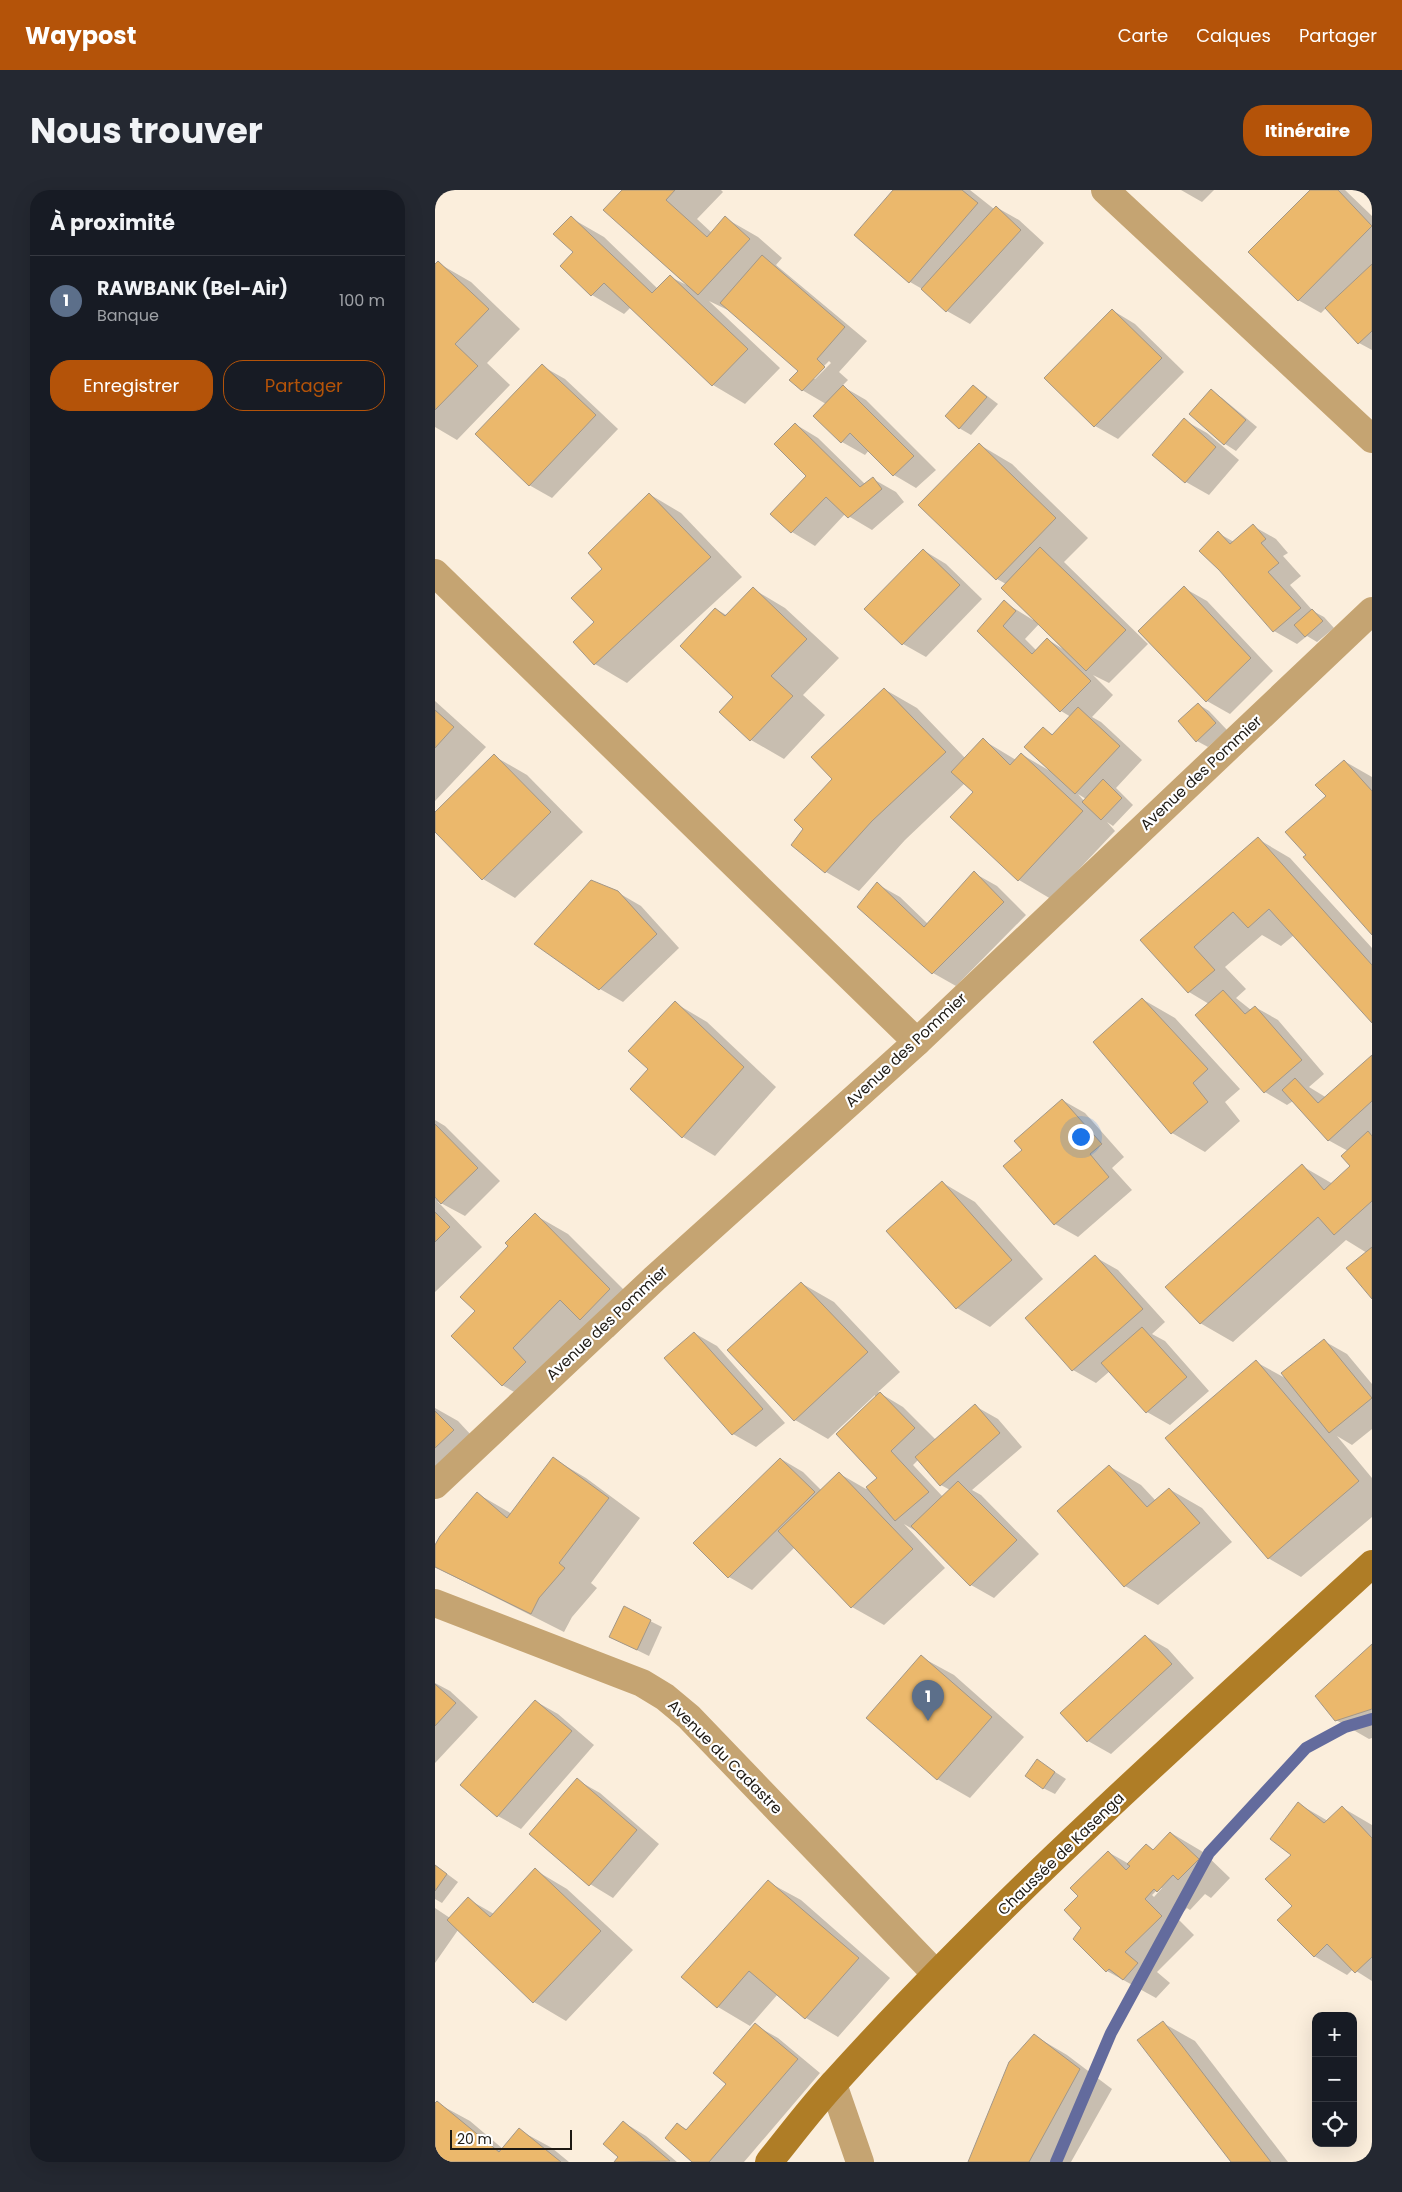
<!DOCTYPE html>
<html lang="fr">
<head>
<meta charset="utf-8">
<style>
	:root { --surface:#171b24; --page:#242831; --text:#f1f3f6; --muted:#9ea1a6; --line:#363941; --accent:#b45309 }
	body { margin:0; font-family:Poppins,sans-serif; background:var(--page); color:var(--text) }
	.controls { position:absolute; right:15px; bottom:15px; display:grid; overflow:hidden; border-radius:10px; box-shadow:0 5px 20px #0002 }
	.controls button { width:45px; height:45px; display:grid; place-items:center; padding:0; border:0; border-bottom:1px solid var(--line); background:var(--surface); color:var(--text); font:25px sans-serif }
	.scale { position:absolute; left:15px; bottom:12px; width:122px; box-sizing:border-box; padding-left:5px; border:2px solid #1d1913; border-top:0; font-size:14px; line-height:18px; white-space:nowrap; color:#1d1913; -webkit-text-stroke:4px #fff; paint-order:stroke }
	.you { position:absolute; left:645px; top:946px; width:18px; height:18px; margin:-12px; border:4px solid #fff; border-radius:50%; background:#1a73e8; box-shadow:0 0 0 8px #1a73e833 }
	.badge { display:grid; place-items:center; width:32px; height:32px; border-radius:50%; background:var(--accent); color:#fff; font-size:16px; font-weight:700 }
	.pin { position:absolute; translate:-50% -41px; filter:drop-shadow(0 1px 2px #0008) }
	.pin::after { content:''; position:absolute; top:26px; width:18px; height:15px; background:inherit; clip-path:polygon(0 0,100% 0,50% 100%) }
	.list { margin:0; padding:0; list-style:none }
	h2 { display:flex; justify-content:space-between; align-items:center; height:65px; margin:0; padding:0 20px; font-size:21px }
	h2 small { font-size:16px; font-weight:400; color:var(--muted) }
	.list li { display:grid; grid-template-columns:32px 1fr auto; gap:15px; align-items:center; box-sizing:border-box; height:90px; padding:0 20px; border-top:1px solid var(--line) }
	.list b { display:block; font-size:19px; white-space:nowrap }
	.list p { margin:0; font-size:16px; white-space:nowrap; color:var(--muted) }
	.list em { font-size:16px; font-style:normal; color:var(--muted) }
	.actions { display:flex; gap:10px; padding:15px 20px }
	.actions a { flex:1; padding:11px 0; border:1px solid var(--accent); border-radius:20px; text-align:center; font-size:18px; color:var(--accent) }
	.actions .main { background:var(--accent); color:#fff }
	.icon { flex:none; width:28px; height:28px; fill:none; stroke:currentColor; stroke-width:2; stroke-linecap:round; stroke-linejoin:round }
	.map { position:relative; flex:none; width:937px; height:1972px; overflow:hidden; border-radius:20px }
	header { display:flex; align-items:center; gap:30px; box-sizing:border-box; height:70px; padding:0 25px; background:var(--accent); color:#fff }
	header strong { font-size:24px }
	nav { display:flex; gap:28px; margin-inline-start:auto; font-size:18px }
	.intro { display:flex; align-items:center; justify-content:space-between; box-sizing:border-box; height:120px; padding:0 30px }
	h1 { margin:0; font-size:35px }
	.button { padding:12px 22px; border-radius:20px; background:var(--accent); color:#fff; font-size:18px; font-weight:700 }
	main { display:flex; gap:30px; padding:0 30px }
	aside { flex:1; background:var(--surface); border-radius:20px; box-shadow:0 5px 20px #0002 }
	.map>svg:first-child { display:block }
</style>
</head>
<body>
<header>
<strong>Waypost</strong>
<nav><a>Carte</a><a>Calques</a><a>Partager</a></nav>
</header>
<div class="intro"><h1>Nous trouver</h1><a class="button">Itinéraire</a></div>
<main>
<aside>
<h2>À proximité<small></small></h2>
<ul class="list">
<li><span class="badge" style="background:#5c6f8a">1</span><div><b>RAWBANK (Bel-Air)</b><p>Banque</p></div><em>100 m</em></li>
</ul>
<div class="actions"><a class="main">Enregistrer</a><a>Partager</a></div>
</aside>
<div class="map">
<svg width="937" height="1972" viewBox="0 0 937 1972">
	<rect width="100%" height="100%" fill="#fbeedc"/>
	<g fill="#0003" fill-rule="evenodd">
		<path d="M188,0h98l2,2 -26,27 15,14 13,-15 33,19 24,21 -6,7 91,76 -28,31 9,8 -6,6 24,14 70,70 -20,18 -22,-13 -25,-25 -4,5 -23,-13 -16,-38 -24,-14 -2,-20 -68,-58 -23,-11 71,67 -35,36 -32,-19 -82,-78 -7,7 -32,-19 -18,-43 -3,-34 33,19 54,52 12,-12 21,10zM394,171l2,2 -16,16h-4z"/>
		<path d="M460,0h75l24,19 2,-2 23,13 25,23 -74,81 -23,-13 -23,-21 -14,-8z"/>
		<path d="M746,0h33l-12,12z"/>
		<path d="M877,0h33l27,26v134l-13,-7 -33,-35 -5,5 -23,-13z"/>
		<path d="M3,73l33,19 49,47 -33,34 23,22 -53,55 -22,-13v-161z"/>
		<path d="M677,120l23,14 49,48 -66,67 -23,-13 -49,-48z"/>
		<path d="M107,176l23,13 53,50 -66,69 -23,-13z"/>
		<path d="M539,196l24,18 -27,31 -12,-7z"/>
		<path d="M776,201l11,7 35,29 -21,24 -11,-7 -34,-30z"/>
		<path d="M749,230l23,13 32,27 -30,35 -23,-13 -32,-27z"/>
		<path d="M360,234l23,14 48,47 7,-6 23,13 8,10 -32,28 -27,-16 -30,32 -23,-14 -20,-18 35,-38z"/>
		<path d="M545,255l32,19 76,74 -24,24 84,82 -39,39 -16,-8 20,20 -21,22 9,5 41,38 -26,28 17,17 -20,21 -6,-4 8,9 -64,68 -32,-19 -44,-88 -10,-9 -60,57 -46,51 -33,-19 -34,-28 13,-15 79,-140 33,19 48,50 18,-18 33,20 5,-6 29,17 -7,-42 11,6 17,-18 -10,-6 -82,-80 25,-29 29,18 1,-2 -28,-34 -9,-5zM604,434l24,25 -16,-10 -10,12 -12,-12zM643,604l8,5 -2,2z"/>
		<path d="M214,304l32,19 61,64 -115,106 -32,-19 1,-42 8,-53z"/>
		<path d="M818,336l23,13 12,14 -5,3 18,20 -11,9 23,26 11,6 10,11 -17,14 -10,-6 -10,8 -23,-13 -54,-62 -2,-36 16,9z"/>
		<path d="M488,360l23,14 36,35 -56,58 -23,-13z"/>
		<path d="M749,398l23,13 66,70 -43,43 -23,-13z"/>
		<path d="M318,399l32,19 54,50 -36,37 22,20 -41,44 -33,-19 -30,-28 14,-15 -19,-88 12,7z"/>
		<path d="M0,511l51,46 -51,54z"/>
		<path d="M763,514l11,7 18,19 -19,17 -11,-6z"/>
		<path d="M59,566l33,19 56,57 -68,66 -32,-19 -48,-48v-17z"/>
		<path d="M909,571l28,16v156l-65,-78 21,-58z"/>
		<path d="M823,649l32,19 82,90v73l-78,-86 -13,11 -19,-11 -37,32 21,22 -10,9 15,12 4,-3 23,13 46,54 -15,13 18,11 45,-41v240l-5,-44 -21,-13 -113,102 -33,-19 102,-157 31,18 19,-18 -4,-15 -20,-11 -35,-39 -6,4 -22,-13 -56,-88 -20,-12 -47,-52z"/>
		<path d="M539,683l23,13 29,29 -70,71 -23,-13 -56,-89 23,13 28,27z"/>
		<path d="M182,702l24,14 38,42 -56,54 -23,-13z"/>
		<path d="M707,809l33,19 65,71 -15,13 15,19 -35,31 -33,-19z"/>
		<path d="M240,813l32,19 69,65 -61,69 -32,-19 -33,-68z"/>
		<path d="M627,910l23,13 39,44 -12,11 20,22 -54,47 -23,-13 -50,-58 19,-16z"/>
		<path d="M0,930l10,6 55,55 -35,35 -28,-15 45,46 -47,45z"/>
		<path d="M508,993l32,19 68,77 -53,48 -33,-19z"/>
		<path d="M100,1025l33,19 74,74 -29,29 -25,-14 -53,81 -33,-19 -25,-74 33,-65z"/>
		<path d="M660,1067l23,13 47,52 -13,12 13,7 44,50 -39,34 -23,-13 -37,-41 -14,12 -23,-13z"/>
		<path d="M366,1093l33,19 66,70 -22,20 25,15 33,33 39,-34 23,13 24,28 -50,43 9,5 58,59 -45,44 -23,-13 -52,-52 -15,-9 41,44 -61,57 -32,-18 -57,-60 -43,43 -23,-13 52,-118 22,13 19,19 18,-17 26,15 13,-11 -4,-83 -47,44 -33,-19 -66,-69zM483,1270l23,25 9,5 -7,7 -30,-32z"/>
		<path d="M259,1143l23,13 68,77 -29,24 -23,-13z"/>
		<path d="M889,1151l23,13 25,30v45l-20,16 -15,-9 35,42v39l-71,60 -33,-19 -12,-196 31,17z"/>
		<path d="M0,1218l23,13 27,29 -50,49z"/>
		<path d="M119,1269l32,19 54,40 -49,65 6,5 -25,29 -8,15 -129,-65v-19l43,-54 34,20z"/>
		<path d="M674,1276l32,19 15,16 13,-12 33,19 30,34 -74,63 -33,-19 -66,-75z"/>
		<path d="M189,1418l38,19 -13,29 -39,-19z"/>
		<path d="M710,1446l23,13 26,29 -83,76 -23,-13z"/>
		<path d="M937,1455v93l-3,1 -33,-19z"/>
		<path d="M486,1467l33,18 70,62 -54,61 -33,-19z"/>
		<path d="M0,1493l15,8 28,26 -43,46z"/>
		<path d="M100,1511l23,13 36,31 -73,84 -23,-13z"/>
		<path d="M603,1571l28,18 -11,15 -12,-6z"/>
		<path d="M142,1590l23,13 59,51 -46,54 -23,-14z"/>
		<path d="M864,1614l29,17 15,-13 29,17v156l-19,-12 -6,6 -33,-19 -21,-101z"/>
		<path d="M736,1643l32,19 27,26 -19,20 -6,-4 -15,16 -3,-2 -10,10 17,17 -37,37 13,11 -14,15 -49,-27 -33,-32 9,-11 -3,-32 28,-44 21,12 18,-19 7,5zM724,1698h3l-8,9 -2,-2z"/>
		<path d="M0,1675l23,17 -16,21 -7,-4z"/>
		<path d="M100,1680l32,19 66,61 -67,71 -32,-19 -76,-72 -23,33v-55l15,10 18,-19 26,15z"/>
		<path d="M333,1692l33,18 89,78 -52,59 -32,-19 -28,-24 -28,32 -32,-19z"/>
		<path d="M728,1833l32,18 93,121h-55z"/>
		<path d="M320,1835l23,13 42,35 -76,89h-48l-19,-38 11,6 40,-46z"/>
		<path d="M600,1846l32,19 45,34 -41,73h-102z"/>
		<path d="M2,1913l33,18 33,28 16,-19 33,18 17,14h-134v-57z"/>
		<path d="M188,1932l23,14 31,26h-61l4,-5z"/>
	</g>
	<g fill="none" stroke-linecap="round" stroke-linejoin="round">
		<path stroke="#636b9d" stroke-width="12" d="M621,1972l55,-129 98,-180 97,-105 39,-21 27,-8"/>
	</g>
	<g fill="#ebb86c" stroke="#a39787">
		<path d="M187,0h53l-9,10 41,37 18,-21 25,23 -52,56 -95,-85z"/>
		<path d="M458,0h69l16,13 -69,80 -55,-48z"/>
		<path d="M875,0h28l34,36 -74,75 -50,-49z"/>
		<path d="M561,16l25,24 -75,82 -25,-23z"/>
		<path d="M136,26l81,77 18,-18 78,74 -36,37 -108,-103 -13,13 -31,-30 13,-14 -20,-18z"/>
		<path d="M327,65l83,72 -28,32 8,8 -23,24 -13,-11 9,-9 -78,-68z"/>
		<path d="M3,71l51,48 -34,35 23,22 -43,44v-146z"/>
		<path d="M937,74v67l-14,13 -33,-36z"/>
		<path d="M677,119l50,49 -68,69 -50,-49z"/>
		<path d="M107,174l54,51 -67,71 -54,-52z"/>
		<path d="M408,195l71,71 -21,20 -43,-43 -9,10 -28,-27z"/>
		<path d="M538,195l14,12 -28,32 -14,-13z"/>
		<path d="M776,199l35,31 -22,25 -35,-31z"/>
		<path d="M749,228l32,29 -31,36 -33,-28z"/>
		<path d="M360,233l65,64 13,-10 9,12 -34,29 -22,-21 -35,36 -21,-19 36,-38 -32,-32z"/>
		<path d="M544,253l77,75 -60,62 -78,-75z"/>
		<path d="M214,303l62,64 -117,108 -21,-23 21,-20 -23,-24 31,-29 -14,-16z"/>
		<path d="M818,334l13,15 -5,4 18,20 -11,9 33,36 -28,24 -54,-62 -20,-19 19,-20 12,13z"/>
		<path d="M605,357l86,83 -40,41 -85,-83z"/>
		<path d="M488,359l37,36 -58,60 -38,-36z"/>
		<path d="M749,396l67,72 -45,44 -68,-71z"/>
		<path d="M318,397l54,52 -36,37 22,20 -43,45 -31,-29 14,-15 -53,-51 35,-38 10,8z"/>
		<path d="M569,410l12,11 -13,15 29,28 15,-16 44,43 -31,31 -83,-81z"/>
		<path d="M877,419l11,12 -18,16 -11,-12z"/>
		<path d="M449,498l62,64 -74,69 -47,52 -34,-28 12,-16 -9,-9 38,-41 -21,-22z"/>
		<path d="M763,513l18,20 -20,19 -18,-21z"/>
		<path d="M643,517l42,39 -45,48 -51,-47 19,-20 9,8z"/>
		<path d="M0,520l19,17 -19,21z"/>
		<path d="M548,548l27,27 11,-12 62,58 -65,70 -68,-64 23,-25 -22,-20z"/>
		<path d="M59,564l57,58 -69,68 -47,-48v-20z"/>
		<path d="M909,570l28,31v144l-69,-78 3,-2 -21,-23 41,-36 -11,-11z"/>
		<path d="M668,589l19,19 -21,22 -19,-18z"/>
		<path d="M823,647l114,128v58l-103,-114 -21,19 -15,-16 -39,35 21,23 -27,23 -48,-53z"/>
		<path d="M539,681l30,31 -72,72 -75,-67 20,-25 47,45z"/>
		<path d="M156,690l27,11 39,43 -58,56 -65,-46z"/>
		<path d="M788,800l22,24 10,-8 47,54 -38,33 -69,-78z"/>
		<path d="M707,808l66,71 -15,14 15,19 -37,32 -78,-92z"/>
		<path d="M240,811l69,66 -62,71 -52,-49 18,-20 -20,-18z"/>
		<path d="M937,865v46l-44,40 -46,-51 13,-12 23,25z"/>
		<path d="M627,909l40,45 -12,10 19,23 -55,48 -51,-59 19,-16 -8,-9z"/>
		<path d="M0,934l43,44 -37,36 -6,-7z"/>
		<path d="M933,941l4,5v65l-38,34 -16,-18 -118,107 -35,-37 137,-123 22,26 26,-24 -9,-10z"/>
		<path d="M507,991l70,79 -56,49 -70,-78z"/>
		<path d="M0,1022l15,15 -15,15z"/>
		<path d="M100,1023l75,76 -30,31 -20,-20 -47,48 13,14 -24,24 -51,-50 24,-25 -15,-14 48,-51 -3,-3z"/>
		<path d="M937,1057v52l-26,-31z"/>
		<path d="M660,1065l48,54 -71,62 -47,-53z"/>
		<path d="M366,1092l67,70 -74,69 -67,-71z"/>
		<path d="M707,1137l45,50 -41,36 -45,-50z"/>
		<path d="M259,1142l69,77 -31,26 -68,-77z"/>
		<path d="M889,1149l48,59 -43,35 -48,-60z"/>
		<path d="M821,1170l103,121 -91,78 -103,-121z"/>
		<path d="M445,1202l35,36 -24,23 38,41 -34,29 -29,-34 11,-9 -41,-44z"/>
		<path d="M540,1214l25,29 -60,53 -25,-29z"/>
		<path d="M0,1221l19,19 -19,18z"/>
		<path d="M118,1267l56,41 -50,65 6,5 -26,30 -8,16 -96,-47v-22l5,-9 37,-44 30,26z"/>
		<path d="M345,1268l35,34 -87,86 -35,-35z"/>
		<path d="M674,1275l38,42 22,-19 31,35 -76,64 -67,-76z"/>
		<path d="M404,1282l74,77 -62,59 -73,-77z"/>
		<path d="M523,1291l59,59 -47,46 -59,-60z"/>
		<path d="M189,1416l27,14 -14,30 -28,-13z"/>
		<path d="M710,1445l27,29 -85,78 -27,-29z"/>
		<path d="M937,1454v65l-37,12 -20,-25z"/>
		<path d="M486,1465l71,62 -55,63 -71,-62z"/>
		<path d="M0,1494l21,19 -21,23z"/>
		<path d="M100,1510l37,31 -75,86 -37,-32z"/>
		<path d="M602,1569l18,13 -12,17 -18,-13z"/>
		<path d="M142,1588l60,52 -48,56 -60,-52z"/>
		<path d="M863,1612l26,21 18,-17 30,32v119l-17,16 -28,-29 -13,13 -37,-37 15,-14 -27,-27 26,-24 -21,-16z"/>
		<path d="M735,1642l29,27 -21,21 -5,-5 -16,17 -3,-3 -9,10 17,17 -37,36 13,11 -15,17 -14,-11 -3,3 -33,-33 8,-11 -17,-18 14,-14 -8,-8 38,-37 18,19 4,-4 -3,-2 19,-20 7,6z"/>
		<path d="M0,1675l12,9 -12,17z"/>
		<path d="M100,1678l66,63 -68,72 -86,-83 21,-23 22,20z"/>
		<path d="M333,1690l91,78 -54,61 -56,-48 -32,37 -36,-31z"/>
		<path d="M728,1831l108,141h-40l-94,-122z"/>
		<path d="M320,1833l43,36 -89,103h-17l-27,-24 12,-15 9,7 40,-46 -13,-11z"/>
		<path d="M599,1844l46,35 -51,93h-61l41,-100z"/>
		<path d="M2,1911l62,51 20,-24 42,34h-126v-59z"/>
		<path d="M188,1931l47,40 -56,1 4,-5 -15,-13z"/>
	</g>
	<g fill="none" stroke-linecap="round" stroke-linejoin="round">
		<g stroke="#c5a472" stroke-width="28">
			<path d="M670,0l267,249"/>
			<path d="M0,383l482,469"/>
			<path d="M0,1295l219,-206 263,-237 455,-431"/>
			<path d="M0,1413l207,80 23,14 24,20 247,257"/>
			<path d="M398,1894l27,78"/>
		</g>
		<path stroke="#af7d26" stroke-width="28" d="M334,1972c21,-26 42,-54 65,-79 167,-185 355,-351 538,-519"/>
	</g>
	<g text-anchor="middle" stroke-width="4.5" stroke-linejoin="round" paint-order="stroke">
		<g font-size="15" fill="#1d1913" stroke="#fff">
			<text transform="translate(766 583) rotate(-43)" y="5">Avenue des Pommier</text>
			<text transform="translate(471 860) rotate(-43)" y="5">Avenue des Pommier</text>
			<text transform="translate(172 1133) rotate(-43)" y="5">Avenue des Pommier</text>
			<text transform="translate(290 1567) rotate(45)" y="5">Avenue du Cadastre</text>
			<text transform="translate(626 1664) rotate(-44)" y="5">Chaussée de Kasenga</text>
		</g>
	</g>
</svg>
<div class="controls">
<button>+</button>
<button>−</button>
<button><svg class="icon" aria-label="locate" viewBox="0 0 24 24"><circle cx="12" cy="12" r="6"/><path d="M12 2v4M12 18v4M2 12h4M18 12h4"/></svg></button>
</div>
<div class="scale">20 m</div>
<div class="you"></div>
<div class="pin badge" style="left:493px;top:1531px;background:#5c6f8a">1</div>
</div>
</main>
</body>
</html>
